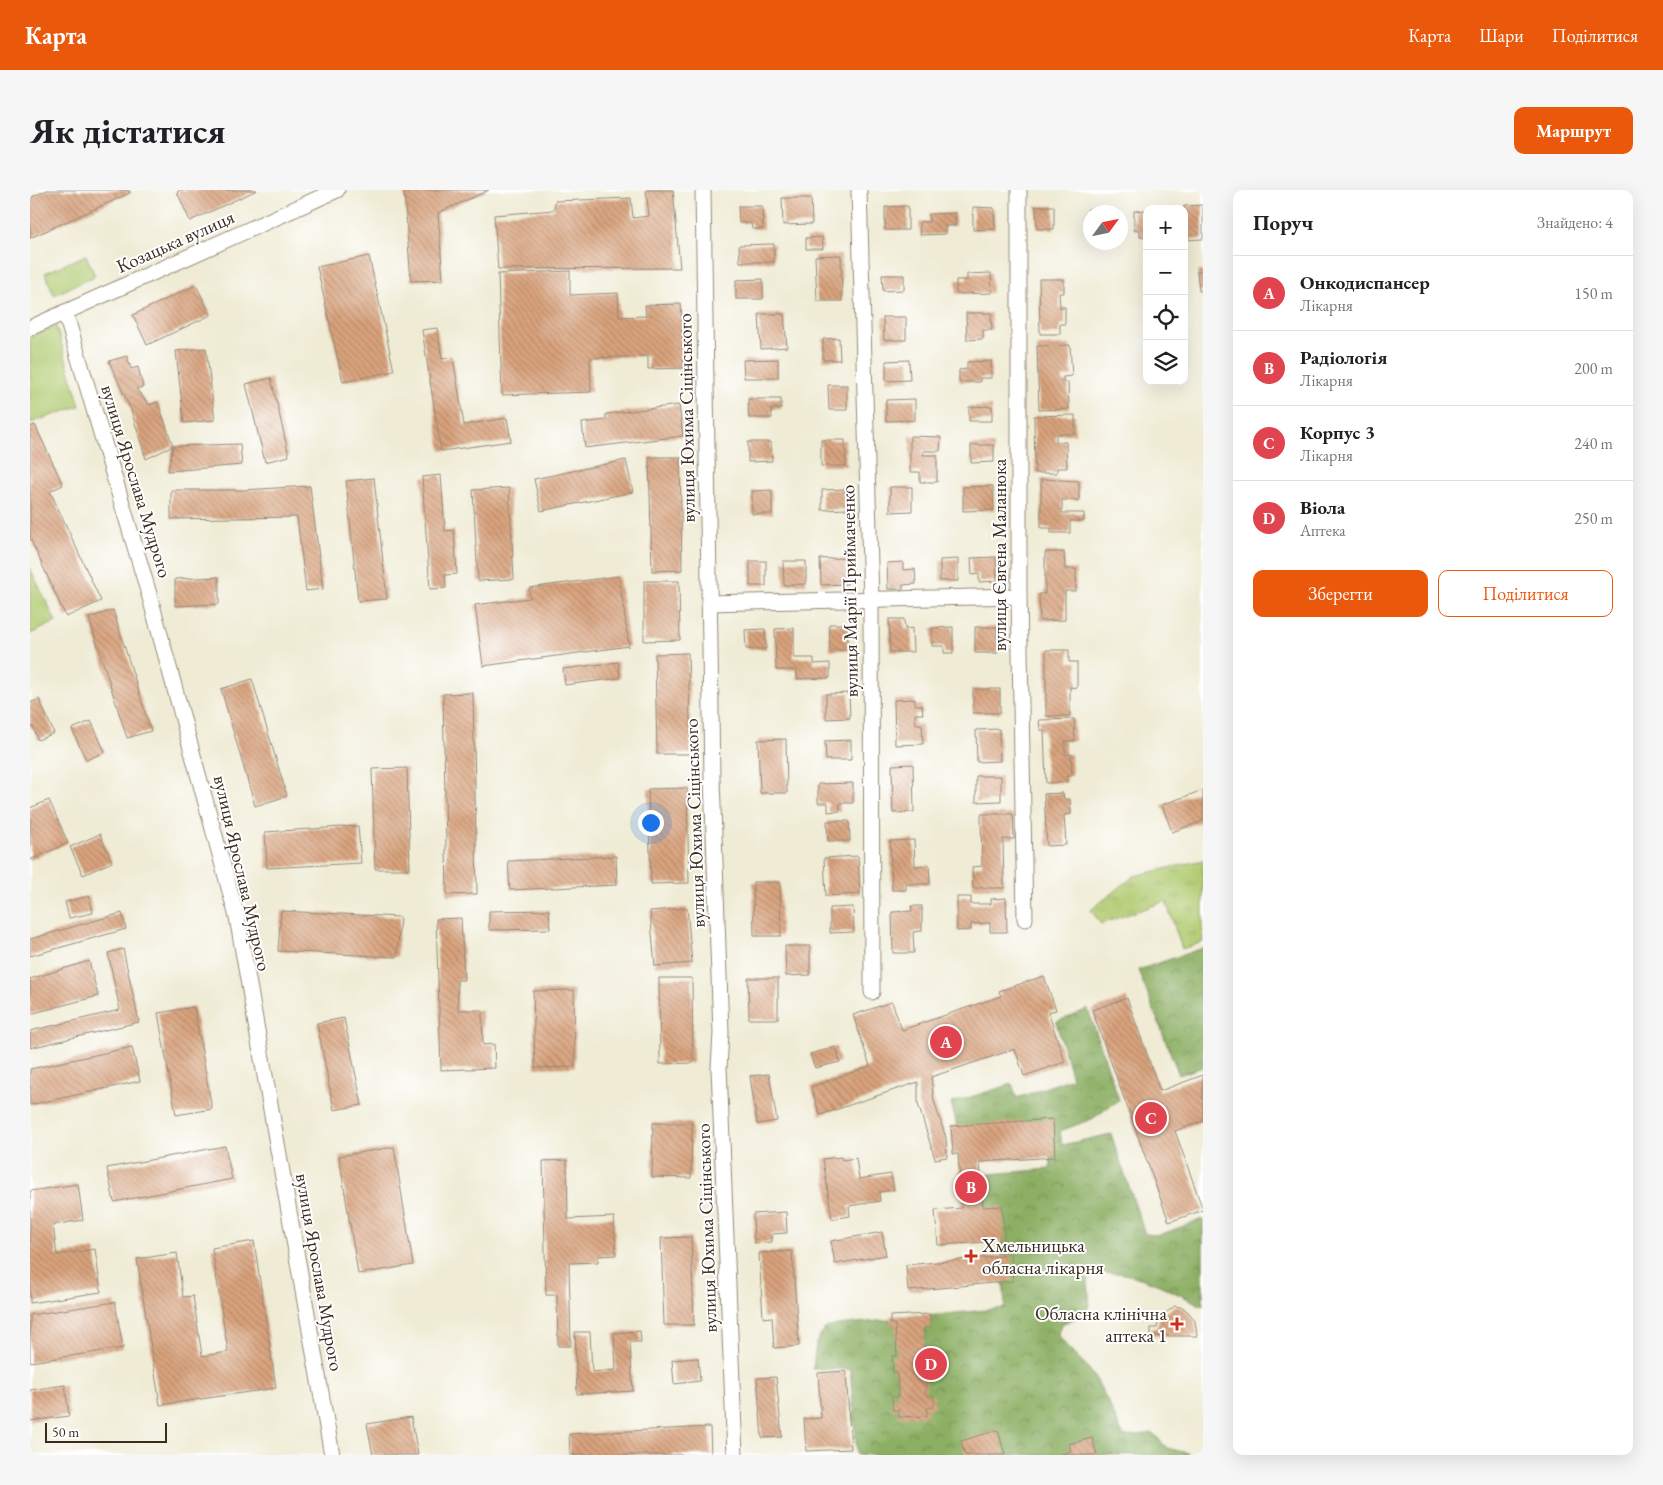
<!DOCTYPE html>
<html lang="uk">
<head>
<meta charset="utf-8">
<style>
	:root { --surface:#fff; --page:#f6f6f6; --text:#202124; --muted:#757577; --line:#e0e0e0; --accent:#ea580c }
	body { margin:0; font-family:"EB Garamond",serif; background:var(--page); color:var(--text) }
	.controls { position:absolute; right:15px; top:15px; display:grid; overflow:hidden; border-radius:10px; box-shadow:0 5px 20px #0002 }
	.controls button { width:45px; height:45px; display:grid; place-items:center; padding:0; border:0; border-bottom:1px solid var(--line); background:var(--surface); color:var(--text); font:25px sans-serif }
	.compass { position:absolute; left:1053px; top:15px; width:45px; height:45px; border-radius:50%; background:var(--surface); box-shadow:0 5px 20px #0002; rotate:57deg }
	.scale { position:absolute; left:15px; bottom:12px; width:122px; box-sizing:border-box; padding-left:5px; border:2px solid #3b2a1e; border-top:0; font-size:14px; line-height:18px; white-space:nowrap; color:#3b2a1e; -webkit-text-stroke:4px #fff; paint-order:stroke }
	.you { position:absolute; left:620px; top:632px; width:18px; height:18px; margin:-12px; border:4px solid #fff; border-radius:50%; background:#1a73e8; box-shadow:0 0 0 8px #1a73e833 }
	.badge { display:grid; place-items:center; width:32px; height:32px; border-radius:50%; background:var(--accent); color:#fff; font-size:16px; font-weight:700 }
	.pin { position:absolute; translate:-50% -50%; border:2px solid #fff; box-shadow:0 1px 5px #0006 }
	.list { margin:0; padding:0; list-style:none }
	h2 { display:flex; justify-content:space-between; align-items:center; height:65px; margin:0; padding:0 20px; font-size:21px }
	h2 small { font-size:16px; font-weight:400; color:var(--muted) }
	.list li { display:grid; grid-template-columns:32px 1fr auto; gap:15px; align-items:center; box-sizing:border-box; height:75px; padding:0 20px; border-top:1px solid var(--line) }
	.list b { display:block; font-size:19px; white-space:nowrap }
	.list p { margin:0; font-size:16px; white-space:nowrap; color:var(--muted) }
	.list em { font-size:16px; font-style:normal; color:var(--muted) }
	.actions { display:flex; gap:10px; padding:15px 20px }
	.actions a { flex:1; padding:11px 0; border:1px solid var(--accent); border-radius:10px; text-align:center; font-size:18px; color:var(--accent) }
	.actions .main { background:var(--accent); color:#fff }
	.icon { flex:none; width:28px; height:28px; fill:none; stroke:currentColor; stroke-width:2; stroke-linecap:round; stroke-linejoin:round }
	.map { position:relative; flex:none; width:1173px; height:1265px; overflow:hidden; border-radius:10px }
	header { display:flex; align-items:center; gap:30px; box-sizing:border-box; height:70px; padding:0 25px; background:var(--accent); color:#fff }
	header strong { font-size:24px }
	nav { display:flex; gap:28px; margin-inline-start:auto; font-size:18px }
	.intro { display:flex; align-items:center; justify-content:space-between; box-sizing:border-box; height:120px; padding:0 30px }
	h1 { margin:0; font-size:35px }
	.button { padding:12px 22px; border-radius:10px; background:var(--accent); color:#fff; font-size:18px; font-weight:700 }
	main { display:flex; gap:30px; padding:0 30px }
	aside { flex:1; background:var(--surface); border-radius:10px; box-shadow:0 5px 20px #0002 }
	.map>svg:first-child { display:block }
</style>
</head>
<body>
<header>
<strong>Карта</strong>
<nav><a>Карта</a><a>Шари</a><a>Поділитися</a></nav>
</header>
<div class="intro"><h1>Як дістатися</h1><a class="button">Маршрут</a></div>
<main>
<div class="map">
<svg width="1173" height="1265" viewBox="0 0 1173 1265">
	<defs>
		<pattern id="grass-tufts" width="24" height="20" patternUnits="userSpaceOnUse" patternTransform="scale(1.25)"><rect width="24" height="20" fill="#b1cb71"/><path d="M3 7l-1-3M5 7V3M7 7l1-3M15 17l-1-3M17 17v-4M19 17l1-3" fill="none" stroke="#99ae61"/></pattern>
		<pattern id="forest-crowns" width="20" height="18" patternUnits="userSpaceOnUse" patternTransform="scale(1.25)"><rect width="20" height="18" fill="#8caf63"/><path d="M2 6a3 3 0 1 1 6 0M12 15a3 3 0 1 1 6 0" fill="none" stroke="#748f51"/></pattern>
		<pattern id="building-back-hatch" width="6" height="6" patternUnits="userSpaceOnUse" patternTransform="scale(1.25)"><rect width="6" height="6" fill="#d9a37d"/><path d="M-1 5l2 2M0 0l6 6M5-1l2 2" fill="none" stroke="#b18566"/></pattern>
	</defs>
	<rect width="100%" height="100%" fill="#fff"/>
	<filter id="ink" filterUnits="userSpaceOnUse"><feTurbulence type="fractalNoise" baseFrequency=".02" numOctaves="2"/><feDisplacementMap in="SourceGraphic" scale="10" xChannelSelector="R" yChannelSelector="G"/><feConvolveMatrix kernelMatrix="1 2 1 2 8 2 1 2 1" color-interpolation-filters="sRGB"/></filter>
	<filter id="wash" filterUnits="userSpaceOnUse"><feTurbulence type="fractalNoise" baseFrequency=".0096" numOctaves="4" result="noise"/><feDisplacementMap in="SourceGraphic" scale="20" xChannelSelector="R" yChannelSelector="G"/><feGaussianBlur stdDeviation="1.12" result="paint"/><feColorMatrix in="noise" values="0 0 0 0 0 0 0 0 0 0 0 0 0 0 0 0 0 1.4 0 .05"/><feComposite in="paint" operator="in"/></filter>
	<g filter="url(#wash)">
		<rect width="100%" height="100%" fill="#efebd4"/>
		<path fill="url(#grass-tufts)" stroke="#767a48" d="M1173,670v82l-21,7 -16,-48 -65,23 -10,-14 43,-34z"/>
		<g fill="url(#forest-crowns)" stroke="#646c40">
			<path d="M1173,758v119l-24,8 -41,-105z"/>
			<path d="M1058,819l31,91 -27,19 -32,12 2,14 49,-11 34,100 14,1 44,-16v87c-39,-18 -70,-39 -115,-32 0,34 10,37 -27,50l-3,10c9,15 24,25 34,39 13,20 22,43 32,64l29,-4 14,15 21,5v2h-331l-7,-86h-37l3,-26 8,-14 14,-4 167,-17 -6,-97 -20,1 -2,-37 72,-6 2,-3 -2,-38 -91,2 -7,-27 61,-19 5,14 55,-20 -16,-56z"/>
		</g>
		<g fill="#b1cb71" stroke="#767a48">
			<path d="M56,65l9,21 -41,19 -9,-22z"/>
			<path d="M26,136l24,80 -50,17v-86z"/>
			<path d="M0,378l26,54 -26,12z"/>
		</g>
		<g id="blocks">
			<g fill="url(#building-back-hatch)">
				<path d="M17,0h82l1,3 -100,45v-40z"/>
				<path d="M150,0h77l-67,31 -13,-29z"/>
				<path d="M377,0h82l-51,23 5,67 -32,1 -7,-90z"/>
				<path d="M616,0h27l7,78 -182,1 -4,-54 60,-5 1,-9 76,-3 2,20 16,-2z"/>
				<path d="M752,8h29l1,26 -29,1z"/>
				<path d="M1173,15v34l-19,1v-34z"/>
				<path d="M708,16h24l1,23h-11l-1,-6h-12z"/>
				<path d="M878,16v24h-23v-23z"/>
				<path d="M1006,16h18v23h-17z"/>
				<path d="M943,17l21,1 1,21 -22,1z"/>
				<path d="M1058,19h24v3h-22l-1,16z"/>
				<path d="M1117,20v26l-7,1v-7h-6v-19z"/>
				<path d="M925,23v13h-10v8l-25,1 -1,-13h10v-8z"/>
				<path d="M792,47l1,12h-17v-11z"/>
				<path d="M744,54v18h-34l-1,-17z"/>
				<path d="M811,65l1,46h-25l-2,-45z"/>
				<path d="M339,66l25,115 -51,11 -26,-115z"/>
				<path d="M540,81v24l48,-2 1,24 27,-1 -1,-11 36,-1 3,64 -36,1v-13l-58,2 1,34 -89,3 -4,-121z"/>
				<path d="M1167,81h6v20h-4z"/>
				<path d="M961,83l1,20 -36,1v-14h11v-6z"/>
				<path d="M852,85h22v15l-21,1z"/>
				<path d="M733,89v20h-27v-19z"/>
				<path d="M1009,89h25v14h-5l1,15 5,-1v17h-5v10h-20z"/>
				<path d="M166,95l15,30 -64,30 -14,-30z"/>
				<path d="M936,123h25l1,17h-9v9l-16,1z"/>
				<path d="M729,124h25l3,33 -26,2z"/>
				<path d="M853,127h23v23h-22z"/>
				<path d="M407,138l5,31 11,-2 11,68 43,-7 4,23 -70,10 -19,-121z"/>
				<path d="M809,148l1,22h-17v-21z"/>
				<path d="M1040,155l2,31 -9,1v5h5l1,27 -30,1 -2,-64z"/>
				<path d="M176,158l9,72 -31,3 -8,-72z"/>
				<path d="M97,166l4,13 7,-2 5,20 -7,2 13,16 9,-3 15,44 -27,13 -15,-49 -22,-49z"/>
				<path d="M748,169v19h-34l-1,-18z"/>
				<path d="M879,170l1,20 -24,1v-20z"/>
				<path d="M961,171v17h-11v4h-21v-12l8,-1v-7z"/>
				<path d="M241,188l18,78 -24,6 -19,-78z"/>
				<path d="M798,195h19v25h-18z"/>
				<path d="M718,209h33v10h-10l1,9h-23z"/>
				<path d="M885,209v21l-29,1v-21z"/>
				<path d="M649,215l4,31 -98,12 -3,-25 24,-3v-6z"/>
				<path d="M962,216v15h-23v-14z"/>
				<path d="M1045,225v19h-19v8h10l1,26h-10v5h-22l-1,-57z"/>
				<path d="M5,235l28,60 -13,6 51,110 -35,16 -36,-79v-111z"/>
				<path d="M880,246l31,1 -1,14h-17v4h14v27h-17v-10h-10z"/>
				<path d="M791,250h24l1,26h-25z"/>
				<path d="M718,252h23l1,19 -24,1z"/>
				<path d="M210,254l2,21 -74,6 5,-25z"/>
				<path d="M941,255h23v17l-23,1z"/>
				<path d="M619,267h31l2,113 -30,1z"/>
				<path d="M596,270l7,32 -92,19 -7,-32z"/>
				<path d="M411,285l4,56 9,-1 3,44 -12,1 1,13 -16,1 -8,-112z"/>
				<path d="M344,288l13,121 -29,2 -12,-120z"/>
				<path d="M1011,289l38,2v19h-17v13h22v8h-14v12h-19v-5h-10z"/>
				<path d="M280,296l13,103 -17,2 -9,-74 -126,2v-29h72z"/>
				<path d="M963,296l1,24 -31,1v-24z"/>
				<path d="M860,297h22v24l-22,1z"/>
				<path d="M479,298l5,91 -36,2 -5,-91z"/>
				<path d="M816,299l1,20 -25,1v-20z"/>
				<path d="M742,300v24h-20v-23z"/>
				<path d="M1015,362h19l1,17h11v22h-11v29l-25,1 -1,-27h6z"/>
				<path d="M966,367l1,24 -18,1v-8l-7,1 -1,-17z"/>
				<path d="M816,368l1,26 -26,1 -1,-26z"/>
				<path d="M928,369v22h-18v-21z"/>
				<rect x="720" y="371" width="16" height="25"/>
				<path d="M753,371h23v23l-22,1z"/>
				<path d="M873,372v8l12,-1 1,15 -13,1v4h-15l-1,-26z"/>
				<path d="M589,386l10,70 -146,20 -8,-61 55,-7 -1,-10z"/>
				<path d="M189,387v27l-44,2v-27z"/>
				<path d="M614,391h35l1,59 -36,1z"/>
				<path d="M83,420l38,121 -24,7 -38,-120z"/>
				<path d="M859,429h15l1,10 7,-1 1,24h-23z"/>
				<path d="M799,434h18l1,26h-18z"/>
				<path d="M923,437v26h-9v-7h-12v-18z"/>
				<path d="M945,437h22l1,26h-23z"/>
				<path d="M764,438v30h20v6l16,-1v15l-33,1v-9h-21l-1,-41z"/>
				<path d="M735,439l1,20h-20l-1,-19z"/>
				<path d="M1016,460h23v12h8v26l-7,-1v29h-24z"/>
				<path d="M658,463l3,101h-34l-2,-100z"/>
				<path d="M588,472l2,16 -55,7 -2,-16z"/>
				<path d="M222,489l35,117 -32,10 -34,-117z"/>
				<rect x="943" y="499" width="27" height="24"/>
				<path d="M443,503l4,201 -30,1 -4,-201z"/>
				<path d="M819,503l1,25 -24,1v-25z"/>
				<path d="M9,509l15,34 -16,7 -5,-13 -3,1v-25z"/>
				<path d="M885,509v6h7l1,9h-8v10h7l1,20 -28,1 -1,-45z"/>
				<path d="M1044,529l1,22h-10v13h6l1,22h-6l1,6 -21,1 -2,-53h-4l-1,-10z"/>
				<path d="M61,531l14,31 -19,8 -14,-31z"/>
				<path d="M969,539l1,32 -23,1 -1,-32z"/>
				<path d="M756,549l1,54h-27l-2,-53z"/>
				<path d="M821,550v20h-25l-1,-19z"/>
				<path d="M883,574l1,48 -21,1 -1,-48z"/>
				<path d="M377,578l3,101h-35l-3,-100z"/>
				<path d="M946,586h25v25l-25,1z"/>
				<path d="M823,593v20h-13v8l-12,1v-9h-10v-19z"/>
				<path d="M657,598l2,95 -38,1 -3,-95z"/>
				<path d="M1173,600v31l-31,11 -10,-27z"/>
				<path d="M1033,603l1,6h6l1,15 -7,1 2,30 -19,1 -3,-52z"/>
				<path d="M19,610l19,43 -38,17v-52z"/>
				<path d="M951,624h32l1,25h-11l1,49h-31l-1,-21 10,-1z"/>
				<path d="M797,631h22l1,20h-22z"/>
				<path d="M328,636l3,37 -94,5 -2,-36z"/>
				<path d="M70,644l12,28 -29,13 -13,-28z"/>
				<path d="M884,650l1,26 14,-1 1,19h-24v6h-14l-2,-49z"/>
				<path d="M586,666l1,29 -107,5 -2,-29z"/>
				<path d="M828,666l2,38 -34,2 -2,-38z"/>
				<path d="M723,692h27l1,54h-27z"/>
				<path d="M59,706l4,17 -24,5 -4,-16z"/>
				<path d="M927,707h14v7h20v-5l15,-1 1,34h-17v-9l-19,1v6l-14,1z"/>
				<path d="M881,716h11v25l-9,1 1,21h-21l-1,-41 20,-1z"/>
				<path d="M823,717l1,25 -24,1v-25z"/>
				<path d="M657,718l5,55 -37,3 -5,-55z"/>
				<path d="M519,720l1,19 -61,1v-19z"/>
				<path d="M251,721l119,6 -3,40 -119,-6z"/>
				<path d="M92,723l4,16 -96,27v-17z"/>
				<path d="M431,728l3,62h-7l1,30h24l1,35 11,-1 1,24 -54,2 -5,-151z"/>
				<path d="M755,756h25v29l-24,1z"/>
				<path d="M93,759l16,73 -109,26v-17l90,-21 -12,-57z"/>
				<path d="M59,771l9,35 -68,18v-35z"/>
				<path d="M1014,786l12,34 -8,2 17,50 -41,14 -9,-27 -84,28 3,24 12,37 1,19 -12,2 -17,-55v-22l-98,33 -9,-28 59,-21 -17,-51 39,-13 10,28 99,-34 -2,-5z"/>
				<path d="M629,788h33l1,85 -33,1z"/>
				<path d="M718,788h30v41h-29z"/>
				<path d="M544,800l1,77 -40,1 -2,-77z"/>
				<path d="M1097,808l33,93 43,-16v46l-28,10 28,79 -34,12 -77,-212z"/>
				<path d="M164,817l18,102 -36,6 -18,-102z"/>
				<path d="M314,828l18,87 -28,5 -17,-87z"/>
				<path d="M102,857l8,34 -110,24v-36z"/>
				<path d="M806,857l4,15 -25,6 -5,-14z"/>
				<path d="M739,884l8,47 -20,3 -7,-48z"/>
				<path d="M1023,929l2,38 -75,5 3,45 19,-1 3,35 -67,4 -3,-35 27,-2 -4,-54h-5l-2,-28z"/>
				<path d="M623,933h39l-1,55 -39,-1z"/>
				<path d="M195,956l7,33 -118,23 -7,-34z"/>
				<path d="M364,957l19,118 -55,9 -19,-118z"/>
				<path d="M811,967l1,3 14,-2 3,21 32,-5 3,16 -15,2 1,9 -31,5 1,10 -18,3 -9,-60z"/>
				<path d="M537,970l1,59 46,-2 2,38 -18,1v6l-29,1 2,83h-13l-1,-51h-11l-3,-134z"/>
				<path d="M48,994l5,36 -30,5 4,30 38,-6 6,43 -71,11v-112z"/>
				<path d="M756,1022l1,21 -15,1v8l-18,1 -1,-29z"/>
				<path d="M852,1042l4,23 -51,9 -4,-23z"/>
				<path d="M661,1047l3,88h-30l-3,-87z"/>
				<path d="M224,1051l22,147 -116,17 -23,-146 40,-6 6,44 10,-1 9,60 26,-4 -16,-104z"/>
				<path d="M762,1061l7,95 -25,2 -2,-31 -9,1 -4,-65z"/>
				<path d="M981,1065l2,26 -105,10 -2,-26z"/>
				<path d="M85,1112l8,46 -93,14v-47z"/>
				<path d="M1145,1116l9,2 6,6 5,7 2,15h-46v-8h6l2,-10z"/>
				<path d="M900,1124l1,14h-7l1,29 9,-1v15l-8,1v23h8v12l-7,1v8l-28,1v-7h-6l-1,-13h6l-1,-25h-4l-1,-16h5l-2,-32h-5v-8z"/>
				<path d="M610,1141l1,11h-11l3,49 -56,3 -2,-62h15l2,40 24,-2 -2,-37z"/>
				<path d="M668,1168l2,23 -26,3 -2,-24z"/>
				<path d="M816,1181l5,78 -45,2 -2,-32 17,-1 -3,-45z"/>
				<path d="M746,1187l6,60 -20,1 -5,-60z"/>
				<path d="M35,1195l4,31 -39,5v-31z"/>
				<path d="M381,1227l7,38h-45l-6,-31z"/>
				<path d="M680,1237l1,28h-141l-1,-21z"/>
				<path d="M968,1240l7,25h-40l-4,-14z"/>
				<path d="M1062,1248l5,17h-39l13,-4 -2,-7z"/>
			</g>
		</g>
	</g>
	<g filter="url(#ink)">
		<use href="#blocks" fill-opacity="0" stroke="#958a79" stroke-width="1"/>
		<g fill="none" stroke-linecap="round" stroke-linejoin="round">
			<g stroke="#958a79" stroke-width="17">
				<g id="street">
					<path d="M673,0l9,588 9,255 -2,35 16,387"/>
					<path d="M829,0l12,410 1,392"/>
					<path d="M989,0v406l6,323"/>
					<path d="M35,122l84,282 88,323 95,538"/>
					<path d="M0,138l307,-138"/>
					<path d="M679,413l310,-7"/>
				</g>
			</g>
			<use href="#street" stroke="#fff" stroke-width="15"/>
		</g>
	</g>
	<g fill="#c8321e" stroke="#fff" stroke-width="2">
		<path d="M938.5 1058.5h5v5h5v5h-5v5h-5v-5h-5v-5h5z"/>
		<path d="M1144.5 1126.5h5v5h5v5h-5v5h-5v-5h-5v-5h5z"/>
	</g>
	<g text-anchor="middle" stroke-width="4" stroke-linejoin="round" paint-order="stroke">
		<g font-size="19" fill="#3b2a1e" stroke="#fff">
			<text transform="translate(145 51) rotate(-24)" y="7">Козацька вулиця</text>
			<text transform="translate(656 228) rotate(-91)" y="7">вулиця Юхима Сіцінського</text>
			<text transform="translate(107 291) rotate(73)" y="7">вулиця Ярослава Мудрого</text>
			<text transform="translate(969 365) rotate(-90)" y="7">вулиця Євгена Маланюка</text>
			<text transform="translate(819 401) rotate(-91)" y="7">вулиця Марії Приймаченко</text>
			<text transform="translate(664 633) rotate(-92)" y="7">вулиця Юхима Сіцінського</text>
			<text transform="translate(213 683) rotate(77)" y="7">вулиця Ярослава Мудрого</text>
			<text transform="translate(676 1038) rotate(-92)" y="7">вулиця Юхима Сіцінського</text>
			<text transform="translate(290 1082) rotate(80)" y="7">вулиця Ярослава Мудрого</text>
		</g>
		<g font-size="19" fill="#3b2a1e" stroke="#fff" text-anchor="start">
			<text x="952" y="1062">Хмельницька<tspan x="952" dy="22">обласна лікарня</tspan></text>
			<text x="1137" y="1130" text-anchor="end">Обласна клінічна<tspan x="1137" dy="22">аптека 1</tspan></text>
		</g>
	</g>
</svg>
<div class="controls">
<button>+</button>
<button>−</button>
<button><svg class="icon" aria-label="locate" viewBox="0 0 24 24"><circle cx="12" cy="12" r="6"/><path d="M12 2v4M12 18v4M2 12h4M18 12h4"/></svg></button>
<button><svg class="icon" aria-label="layers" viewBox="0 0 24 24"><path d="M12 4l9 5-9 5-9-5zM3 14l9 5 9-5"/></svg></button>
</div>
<svg class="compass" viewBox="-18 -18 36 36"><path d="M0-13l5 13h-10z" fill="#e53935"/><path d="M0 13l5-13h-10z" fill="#757577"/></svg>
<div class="scale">50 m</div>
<div class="you"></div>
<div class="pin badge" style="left:916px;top:852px;background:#e0444e">A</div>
<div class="pin badge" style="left:941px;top:997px;background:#e0444e">B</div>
<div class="pin badge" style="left:1121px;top:928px;background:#e0444e">C</div>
<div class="pin badge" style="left:901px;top:1174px;background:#e0444e">D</div>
</div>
<aside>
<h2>Поруч<small>Знайдено: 4</small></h2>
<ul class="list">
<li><span class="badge" style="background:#e0444e">A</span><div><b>Онкодиспансер</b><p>Лікарня</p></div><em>150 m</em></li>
<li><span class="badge" style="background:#e0444e">B</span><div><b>Радіологія</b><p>Лікарня</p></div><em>200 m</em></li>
<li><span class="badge" style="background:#e0444e">C</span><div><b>Корпус 3</b><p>Лікарня</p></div><em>240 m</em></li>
<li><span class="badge" style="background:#e0444e">D</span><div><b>Віола</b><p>Аптека</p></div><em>250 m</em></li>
</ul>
<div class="actions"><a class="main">Зберегти</a><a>Поділитися</a></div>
</aside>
</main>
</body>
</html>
